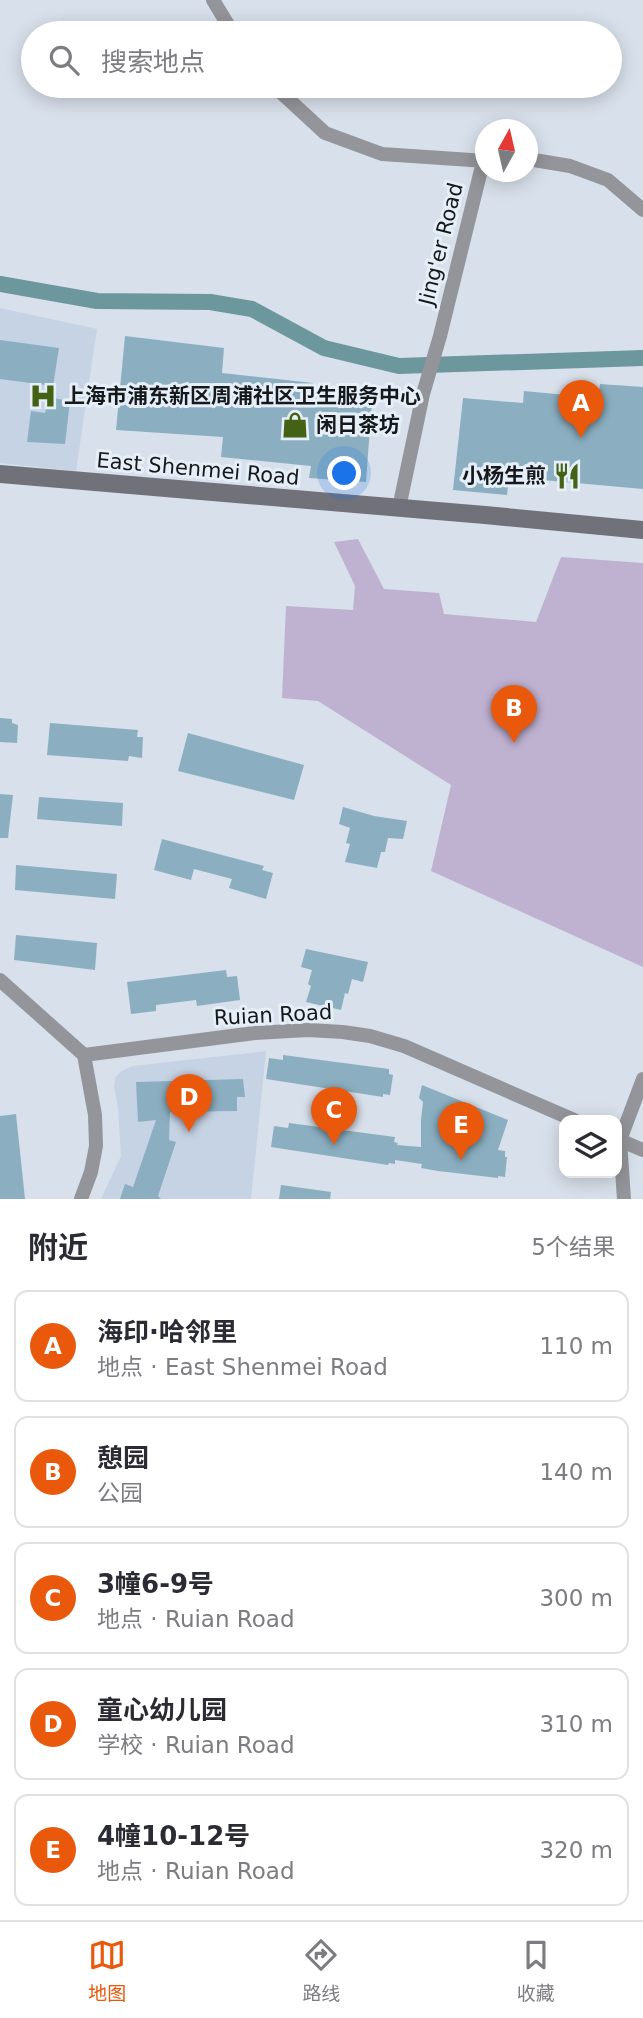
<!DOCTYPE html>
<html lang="zh">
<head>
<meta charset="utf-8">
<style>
	:root { --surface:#fff; --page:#f7f7f7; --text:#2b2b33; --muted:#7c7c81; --line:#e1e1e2; --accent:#ea580c }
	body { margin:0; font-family:"DejaVu Sans","Noto Sans SC",sans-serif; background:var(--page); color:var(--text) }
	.controls { position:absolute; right:21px; bottom:21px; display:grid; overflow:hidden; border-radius:14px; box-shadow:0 4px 18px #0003 }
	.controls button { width:63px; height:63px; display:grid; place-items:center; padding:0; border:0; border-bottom:2px solid var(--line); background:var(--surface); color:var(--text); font:35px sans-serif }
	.compass { position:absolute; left:475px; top:119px; width:63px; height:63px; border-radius:50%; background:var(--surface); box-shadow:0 4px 18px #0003; rotate:8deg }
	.you { position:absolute; left:345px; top:474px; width:24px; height:24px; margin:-18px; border:5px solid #fff; border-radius:50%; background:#1a73e8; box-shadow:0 0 0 10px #1a73e833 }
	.badge { display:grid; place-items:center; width:46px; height:46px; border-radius:50%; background:var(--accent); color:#fff; font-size:23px; font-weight:700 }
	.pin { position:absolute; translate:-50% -58px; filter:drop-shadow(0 2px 4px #0008) }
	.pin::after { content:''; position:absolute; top:37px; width:24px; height:21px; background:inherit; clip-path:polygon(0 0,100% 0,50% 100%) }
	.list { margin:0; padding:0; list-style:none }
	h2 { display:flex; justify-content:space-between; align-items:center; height:91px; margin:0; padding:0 28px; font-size:30px }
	h2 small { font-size:23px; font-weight:400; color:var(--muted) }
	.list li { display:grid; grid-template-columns:46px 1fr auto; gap:21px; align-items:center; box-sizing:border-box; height:112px; margin:0 14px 14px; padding:0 14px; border:2px solid var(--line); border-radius:14px }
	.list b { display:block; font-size:26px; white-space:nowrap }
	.list p { margin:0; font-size:23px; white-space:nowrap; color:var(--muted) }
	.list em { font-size:23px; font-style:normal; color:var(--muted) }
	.icon { flex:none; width:38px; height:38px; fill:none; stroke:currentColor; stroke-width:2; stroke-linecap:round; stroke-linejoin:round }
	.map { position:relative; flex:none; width:643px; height:1199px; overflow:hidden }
	.search { position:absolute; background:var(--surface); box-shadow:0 4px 18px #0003; left:21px; right:21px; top:21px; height:77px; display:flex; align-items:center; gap:18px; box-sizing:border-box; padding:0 24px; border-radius:38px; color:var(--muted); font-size:26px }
	.sheet { height:721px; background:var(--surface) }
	nav { display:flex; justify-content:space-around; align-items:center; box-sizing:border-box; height:98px; border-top:2px solid var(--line); background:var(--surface); font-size:19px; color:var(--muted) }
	nav a { display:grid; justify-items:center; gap:4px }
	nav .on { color:var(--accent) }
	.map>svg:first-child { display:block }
</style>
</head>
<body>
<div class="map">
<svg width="643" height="1199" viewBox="0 0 643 1199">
	<rect width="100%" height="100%" fill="#d8e0eb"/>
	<g fill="#c6d3e4">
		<path d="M0,308l97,21 -21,142 -76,-8z"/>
		<path d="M266,1051l-15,148h-150l20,-43 -3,-48 -4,-21 1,-9 6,-7 12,-5z"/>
	</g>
	<path fill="#bfb1d0" d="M358,539l26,50 55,4 5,21 92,8 25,-65 82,6v404l-212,-96 20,-86 -133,-84 -36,-3 4,-92 67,4 2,-24 -21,-44z"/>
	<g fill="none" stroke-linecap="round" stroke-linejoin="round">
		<path stroke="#6c979c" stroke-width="16" d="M0,284l97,17 113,1 42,7 72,39 75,18 244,-8"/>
	</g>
	<g fill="#8bafc1">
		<path d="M125,336l99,12 -2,25 91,10 -1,13 60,4 -6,82 -57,-4 2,-12 -90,-9 2,-20 -107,-7z"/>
		<path d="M0,340l59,8 -6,38 -53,-7z"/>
		<path d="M600,384l43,3v102l-134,-12 -2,18 -54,-5 10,-92 60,5 1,-12 74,7z"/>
		<path d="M48,397l22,4 -5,43 -38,-2 4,-31 14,2z"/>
		<path d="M0,718l12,1v4l6,2 -1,18 -17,-1z"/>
		<path d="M50,723l88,7 -1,7h6l-1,21 -13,-2 -1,5 -81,-6z"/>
		<path d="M188,733l116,32 -10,35 -116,-29z"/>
		<path d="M0,794l13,1 -5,43h-8z"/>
		<path d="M39,797l84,6 -1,23 -85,-7z"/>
		<path d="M343,807l31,9 33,5 -4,18 -15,-1 -3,14h-4l-4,16 -32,-6 5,-18 -4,-1 4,-15 -11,-4z"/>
		<path d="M162,839l102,27 -2,4 11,3 -7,26 -37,-11 3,-9 -38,-10 -3,11 -37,-10z"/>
		<path d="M16,865l101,9 -2,25 -100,-9z"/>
		<path d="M16,935l81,8 -2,27 -81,-10z"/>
		<path d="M306,949l62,13 -5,20 -11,-3 -4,15 -3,-1 -4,17 -35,-8 5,-16 -3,-2 4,-14 -11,-3z"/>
		<path d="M226,970l1,7 10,-1 3,24 -43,6 -1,-6 -40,5v6l-25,3 -4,-32z"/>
		<path d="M283,1055l106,14v5l4,1 -3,20 -7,-1v3l-117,-18 3,-21 14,2z"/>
		<path d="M243,1079l2,18h-8v14l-67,1 -1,28 7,2 -18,54 3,3h-41l5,-15 8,3 23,-67 -18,2 -2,-40z"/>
		<path d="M422,1085l86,35 -10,30 7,1v6h2l-2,20 -7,-1v2l-60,-7 -17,-3 1,-4 -27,-4v4l-6,-1 -1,2 -117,-18 3,-21 14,2 1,-5 106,14 -1,5 4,1 -1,2 24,2v-27l2,-18 -4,-4z"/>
		<path d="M16,1114l9,85h-25v-83z"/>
		<path d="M281,1185l50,7 -1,7h-51z"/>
	</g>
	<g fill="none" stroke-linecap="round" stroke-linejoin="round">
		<g stroke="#94959a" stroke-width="14">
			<path d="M213,0l20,33"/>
			<path d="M274,86l51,47 57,21 104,7"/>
			<path d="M528,159l42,7 38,14 35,30"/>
			<path d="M399,508l24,-114 17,-58 43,-174"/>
			<path d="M0,980l84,75 11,60 1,31 -5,26 -10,27"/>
			<path d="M84,1055l171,-22 53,-3 35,2 27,4 34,10 170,74"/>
			<path d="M617,1139l26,11"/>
			<path d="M624,1199l-4,-59 23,-61"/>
		</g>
		<path stroke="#707179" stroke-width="18" d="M0,474l485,41 158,15"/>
	</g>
	<defs>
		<g id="hospital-bare" transform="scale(2.1)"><path d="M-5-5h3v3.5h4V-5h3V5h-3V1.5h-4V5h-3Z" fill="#446215" stroke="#e6eef8" stroke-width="2.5" paint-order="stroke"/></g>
		<g id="shop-bare" transform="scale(2.1)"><path d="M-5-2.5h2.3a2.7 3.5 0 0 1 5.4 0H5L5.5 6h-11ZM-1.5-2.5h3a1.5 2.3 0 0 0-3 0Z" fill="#446215" stroke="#e6eef8" stroke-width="2.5" paint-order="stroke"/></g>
		<g id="restaurant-bare" transform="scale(2.1)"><path d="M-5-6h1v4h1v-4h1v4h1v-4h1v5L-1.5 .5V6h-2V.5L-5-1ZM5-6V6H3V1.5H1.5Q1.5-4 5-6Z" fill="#446215" stroke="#e6eef8" stroke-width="2.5" paint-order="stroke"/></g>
	</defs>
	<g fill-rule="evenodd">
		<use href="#hospital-bare" x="43" y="396"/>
		<use href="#shop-bare" x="295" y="425"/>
		<use href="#restaurant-bare" x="567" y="476"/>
	</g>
	<g text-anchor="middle" stroke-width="6" stroke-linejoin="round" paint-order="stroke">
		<g font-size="21" fill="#16191c" stroke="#e6eef8">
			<text transform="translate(441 244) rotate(-76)" y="7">Jing'er Road</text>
			<text transform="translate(198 469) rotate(5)" y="7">East Shenmei Road</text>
			<text transform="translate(273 1015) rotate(-3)" y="7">Ruian Road</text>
		</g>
		<g font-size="21" font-weight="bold" fill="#16191c" stroke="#e6eef8" text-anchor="start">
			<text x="64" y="403">上海市浦东新区周浦社区卫生服务中心</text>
			<text x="316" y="432">闲日茶坊</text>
			<text x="546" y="483" text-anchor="end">小杨生煎</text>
		</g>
	</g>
</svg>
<div class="controls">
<button><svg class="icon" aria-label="layers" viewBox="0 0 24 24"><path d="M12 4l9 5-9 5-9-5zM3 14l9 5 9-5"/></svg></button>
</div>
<svg class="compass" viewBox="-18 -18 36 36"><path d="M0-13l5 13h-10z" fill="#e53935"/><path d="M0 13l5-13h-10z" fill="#7c7c81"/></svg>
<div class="you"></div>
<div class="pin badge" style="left:581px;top:438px">A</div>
<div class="pin badge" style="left:514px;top:743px">B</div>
<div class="pin badge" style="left:334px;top:1145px">C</div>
<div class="pin badge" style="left:189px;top:1132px">D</div>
<div class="pin badge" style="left:461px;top:1160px">E</div>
<div class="search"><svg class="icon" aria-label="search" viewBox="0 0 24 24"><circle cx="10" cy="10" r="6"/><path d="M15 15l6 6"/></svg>搜索地点</div>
</div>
<section class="sheet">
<h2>附近<small>5个结果</small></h2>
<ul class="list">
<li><span class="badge">A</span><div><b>海印·哈邻里</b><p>地点 · East Shenmei Road</p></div><em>110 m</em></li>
<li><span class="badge">B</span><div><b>憩园</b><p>公园</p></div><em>140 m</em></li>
<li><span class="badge">C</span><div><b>3幢6-9号</b><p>地点 · Ruian Road</p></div><em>300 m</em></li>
<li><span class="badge">D</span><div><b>童心幼儿园</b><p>学校 · Ruian Road</p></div><em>310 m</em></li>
<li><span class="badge">E</span><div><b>4幢10-12号</b><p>地点 · Ruian Road</p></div><em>320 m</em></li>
</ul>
</section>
<nav>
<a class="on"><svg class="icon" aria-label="map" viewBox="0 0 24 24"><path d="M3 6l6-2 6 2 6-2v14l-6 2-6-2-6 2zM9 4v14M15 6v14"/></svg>地图</a>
<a><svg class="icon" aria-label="directions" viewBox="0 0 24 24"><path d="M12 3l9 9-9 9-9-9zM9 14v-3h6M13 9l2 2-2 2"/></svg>路线</a>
<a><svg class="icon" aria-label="saved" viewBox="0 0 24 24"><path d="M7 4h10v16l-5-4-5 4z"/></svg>收藏</a>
</nav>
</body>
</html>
